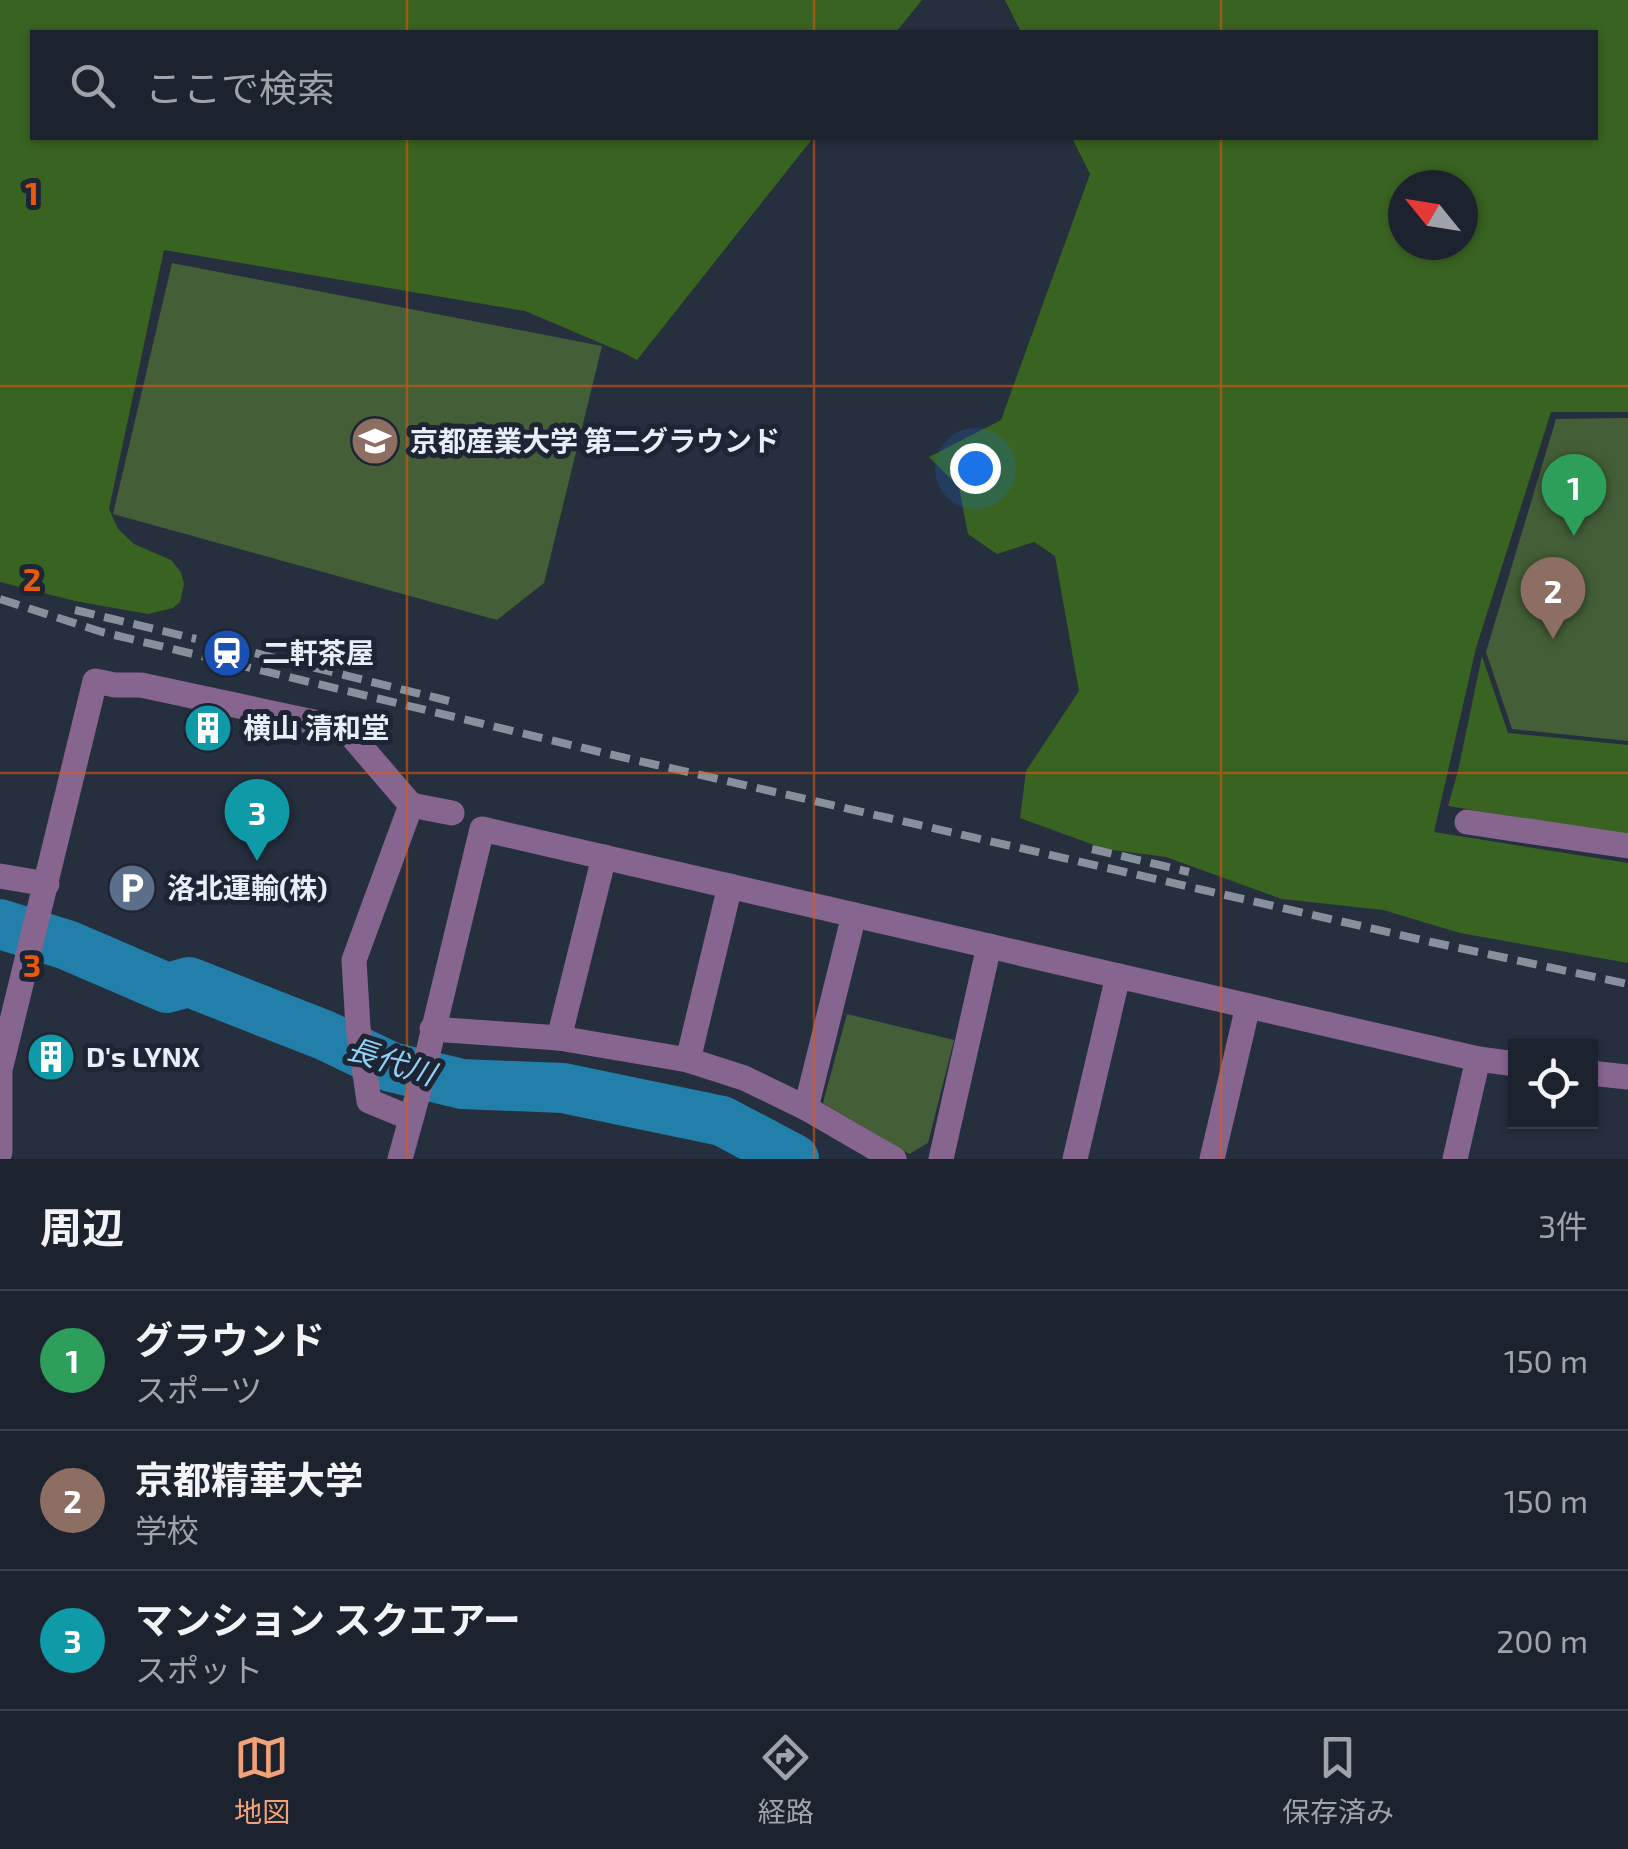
<!DOCTYPE html>
<html lang="ja">
<head>
<meta charset="utf-8">
<style>
	:root { --surface:#1c232e; --page:#292f3a; --text:#f1f3f6; --muted:#a0a4aa; --line:#3a404a; --accent:#f0a27a }
	body { margin:0; font-family:"Exo 2","Noto Sans JP",sans-serif; background:var(--page); color:var(--text) }
	.controls { position:absolute; right:30px; bottom:30px; display:grid; overflow:hidden; border-radius:0px; box-shadow:0 2px 8px #0004 }
	.controls button { width:90px; height:90px; display:grid; place-items:center; padding:0; border:0; border-bottom:2px solid var(--line); background:var(--surface); color:var(--text); font:50px sans-serif }
	.compass { position:absolute; left:1388px; top:170px; width:90px; height:90px; border-radius:50%; background:var(--surface); box-shadow:0 2px 8px #0004; rotate:300deg }
	.you { position:absolute; left:975px; top:468px; width:35px; height:35px; margin:-25px; border:8px solid #fff; border-radius:50%; background:#1a73e8; box-shadow:0 0 0 15px #1a73e833 }
	.badge { display:grid; place-items:center; width:65px; height:65px; border-radius:50%; background:var(--accent); color:#fff; font-size:32px; font-weight:700 }
	.pin { position:absolute; translate:-50% -82px; filter:drop-shadow(0 2px 5px #0008) }
	.pin::after { content:''; position:absolute; top:52px; width:35px; height:30px; background:inherit; clip-path:polygon(0 0,100% 0,50% 100%) }
	.list { margin:0; padding:0; list-style:none }
	h2 { display:flex; justify-content:space-between; align-items:center; height:130px; margin:0; padding:0 40px; font-size:42px }
	h2 small { font-size:32px; font-weight:400; color:var(--muted) }
	.list li { display:grid; grid-template-columns:65px 1fr auto; gap:30px; align-items:center; box-sizing:border-box; height:140px; padding:0 40px; border-top:2px solid var(--line) }
	.list b { display:block; font-size:38px; white-space:nowrap }
	.list p { margin:0; font-size:32px; white-space:nowrap; color:var(--muted) }
	.list em { font-size:32px; font-style:normal; color:var(--muted) }
	.icon { flex:none; width:55px; height:55px; fill:none; stroke:currentColor; stroke-width:2; stroke-linecap:round; stroke-linejoin:round }
	.map { position:relative; flex:none; width:1628px; height:1159px; overflow:hidden }
	.search { position:absolute; background:var(--surface); box-shadow:0 2px 8px #0004; left:30px; right:30px; top:30px; height:110px; display:flex; align-items:center; gap:25px; box-sizing:border-box; padding:0 35px; border-radius:0px; color:var(--muted); font-size:38px }
	.sheet { height:550px; background:var(--surface) }
	nav { display:flex; justify-content:space-around; align-items:center; box-sizing:border-box; height:140px; border-top:2px solid var(--line); background:var(--surface); font-size:28px; color:var(--muted) }
	nav a { display:grid; justify-items:center; gap:5px }
	nav .on { color:var(--accent) }
	.map>svg:first-child { display:block }
</style>
</head>
<body>
<div class="map">
<svg width="1628" height="1159" viewBox="0 0 1628 1159">
	<rect width="100%" height="100%" fill="#262f3e"/>
	<g fill="#445f37">
		<path d="M172,263l430,83 -58,237 -47,37 -384,-106z"/>
		<path d="M1628,418v323l-116,-12 -26,-77 70,-233z"/>
		<path d="M847,1014l107,26 -26,103 -19,11 -86,-51z"/>
	</g>
	<g fill="#396321" fill-rule="evenodd">
		<path d="M0,0h922l-26,32h-864v106h781l-176,222 -13,-7 -99,-42 -361,-61 -55,259 9,20 16,15 37,16 10,12 3,12 -4,18 -7,6 -25,6 -73,-13 -75,-19z"/>
		<path d="M1005,0h623v412h-77l-75,236 -42,184 194,31v100l-168,-30 -77,-23 -101,-11 -116,-42 -61,-8 -85,-31 6,-47 53,-80 -24,-135 -21,-14 -37,12 -29,-20 -9,-47 -30,-30 72,-37 89,-246 -18,-36h524v-106h-575zM1463,185v60h-60v-60z"/>
		<path d="M1482,656l26,77 120,12v90l-180,-29 10,-35z"/>
	</g>
	<g fill="none" stroke-linecap="round" stroke-linejoin="round">
		<path stroke="#227faa" stroke-width="50" d="M0,924l67,21 100,43 22,-6 135,53 67,32 71,17 101,4 159,33 72,38"/>
		<g stroke="#86658f" stroke-width="25">
			<path d="M411,805l41,8"/>
			<path d="M1467,822l161,24"/>
			<path d="M0,876l47,8"/>
			<path d="M432,1029l127,9 129,22 56,18 62,30 88,51"/>
			<path d="M559,1038l45,-181"/>
			<path d="M688,1060l42,-174"/>
			<path d="M1590,1073l38,4"/>
			<path d="M806,1108l48,-193"/>
			<path d="M0,1152v-82l95,-389 20,4h26l196,42 13,7 61,71 -57,155 4,67 11,74 41,17"/>
			<path d="M400,1159l18,-65 64,-265 996,230 38,5"/>
			<path d="M941,1159l48,-213"/>
			<path d="M1075,1159l43,-183"/>
			<path d="M1212,1159l36,-153"/>
			<path d="M1455,1159l23,-100"/>
		</g>
		<g stroke="#88909c" stroke-width="8" stroke-dasharray="20 10" stroke-linecap="butt">
			<path d="M0,599l102,33 498,120 831,190 197,42"/>
			<path d="M75,610l121,29"/>
			<path d="M255,653l194,48"/>
			<path d="M1092,849l97,23"/>
		</g>
	</g>
	<path fill="none" stroke="#e8590c" stroke-width="2.5" stroke-opacity="0.55" d="M407,0v32M814,0v32M1221,0v32M407,138v1021M814,138v1021M1221,138v1021M0,386h1628M0,773h1628"/>
	<defs>
		<g id="university-disc" transform="scale(2.5)"><circle r="9.5" fill="#8d6e63" stroke="#1d2534"/><path d="M0-5L7-2L0 1L-7-2ZM-4 1L0 2.5L4 1V4Q0 6-4 4Z" fill="#fff"/></g>
		<g id="station-disc" transform="scale(2.5)"><circle r="9.5" fill="#1a4fb4" stroke="#1d2534"/><path d="M-3-6H3Q5-6 5-4V2Q5 4 3 4L4.5 6H3L1.5 4h-3L-3 6H-4.5L-3 4Q-5 4-5 2V-4Q-5-6-3-6ZM-3.5-4v3h7v-3ZM-3.5 1v1.5H-2V1ZM2 1v1.5H3.5V1Z" fill="#fff"/></g>
		<g id="building-disc" transform="scale(2.5)"><circle r="9.5" fill="#0f9aa8" stroke="#1d2534"/><path d="M-4-6H4V6H1V3H-1V6H-4ZM-2.5-4.3h1.7v1.8h-1.7ZM.8-4.3h1.7v1.8H.8ZM-2.5-1h1.7V.8h-1.7ZM.8-1h1.7V.8H.8Z" fill="#fff"/></g>
		<g id="parking-disc" transform="scale(2.5)"><circle r="9.5" fill="#5c6f8a" stroke="#1d2534"/><path d="M-3.5-5.5H1a3.5 3.5 0 0 1 0 7H-1V5.5H-3.5ZM-1-3.4V-.6H.8a1.4 1.4 0 0 0 0-2.8Z" fill="#fff"/></g>
	</defs>
	<g fill-rule="evenodd">
		<use href="#university-disc" x="375" y="441"/>
		<use href="#station-disc" x="227" y="653"/>
		<use href="#building-disc" x="208" y="728"/>
		<use href="#parking-disc" x="132" y="888"/>
		<use href="#building-disc" x="51" y="1057"/>
	</g>
	<g text-anchor="middle" stroke-width="10" stroke-linejoin="round" paint-order="stroke">
		<g font-size="28" font-weight="bold" fill="#e7eef8" stroke="#1d2534" text-anchor="start">
			<text x="410" y="451">京都産業大学 第二グラウンド</text>
			<text x="262" y="663">二軒茶屋</text>
			<text x="243" y="738">横山 清和堂</text>
			<text x="167" y="898">洛北運輸(株)</text>
			<text x="86" y="1067">D's LYNX</text>
		</g>
		<g font-size="30" font-style="italic" fill="#92d1f5" stroke="#1d2534">
			<text transform="translate(391 1062) rotate(18)" y="10">長代川</text>
		</g>
	</g>
	<g font-size="32" text-anchor="middle" font-weight="bold" fill="#e8590c" stroke="#1d2534" stroke-width="10" stroke-linejoin="round" paint-order="stroke">
		<text x="32" y="205">1</text>
		<text x="32" y="591">2</text>
		<text x="32" y="977">3</text>
	</g>
</svg>
<div class="controls">
<button><svg class="icon" aria-label="locate" viewBox="0 0 24 24"><circle cx="12" cy="12" r="6"/><path d="M12 2v4M12 18v4M2 12h4M18 12h4"/></svg></button>
</div>
<svg class="compass" viewBox="-18 -18 36 36"><path d="M0-13l5 13h-10z" fill="#e53935"/><path d="M0 13l5-13h-10z" fill="#a0a4aa"/></svg>
<div class="you"></div>
<div class="pin badge" style="left:1574px;top:536px;background:#2e9e5b">1</div>
<div class="pin badge" style="left:1553px;top:639px;background:#8d6e63">2</div>
<div class="pin badge" style="left:257px;top:861px;background:#0f9aa8">3</div>
<div class="search"><svg class="icon" aria-label="search" viewBox="0 0 24 24"><circle cx="10" cy="10" r="6"/><path d="M15 15l6 6"/></svg>ここで検索</div>
</div>
<section class="sheet">
<h2>周辺<small>3件</small></h2>
<ul class="list">
<li><span class="badge" style="background:#2e9e5b">1</span><div><b>グラウンド</b><p>スポーツ</p></div><em>150 m</em></li>
<li><span class="badge" style="background:#8d6e63">2</span><div><b>京都精華大学</b><p>学校</p></div><em>150 m</em></li>
<li><span class="badge" style="background:#0f9aa8">3</span><div><b>マンション スクエアー</b><p>スポット</p></div><em>200 m</em></li>
</ul>
</section>
<nav>
<a class="on"><svg class="icon" aria-label="map" viewBox="0 0 24 24"><path d="M3 6l6-2 6 2 6-2v14l-6 2-6-2-6 2zM9 4v14M15 6v14"/></svg>地図</a>
<a><svg class="icon" aria-label="directions" viewBox="0 0 24 24"><path d="M12 3l9 9-9 9-9-9zM9 14v-3h6M13 9l2 2-2 2"/></svg>経路</a>
<a><svg class="icon" aria-label="saved" viewBox="0 0 24 24"><path d="M7 4h10v16l-5-4-5 4z"/></svg>保存済み</a>
</nav>
</body>
</html>
